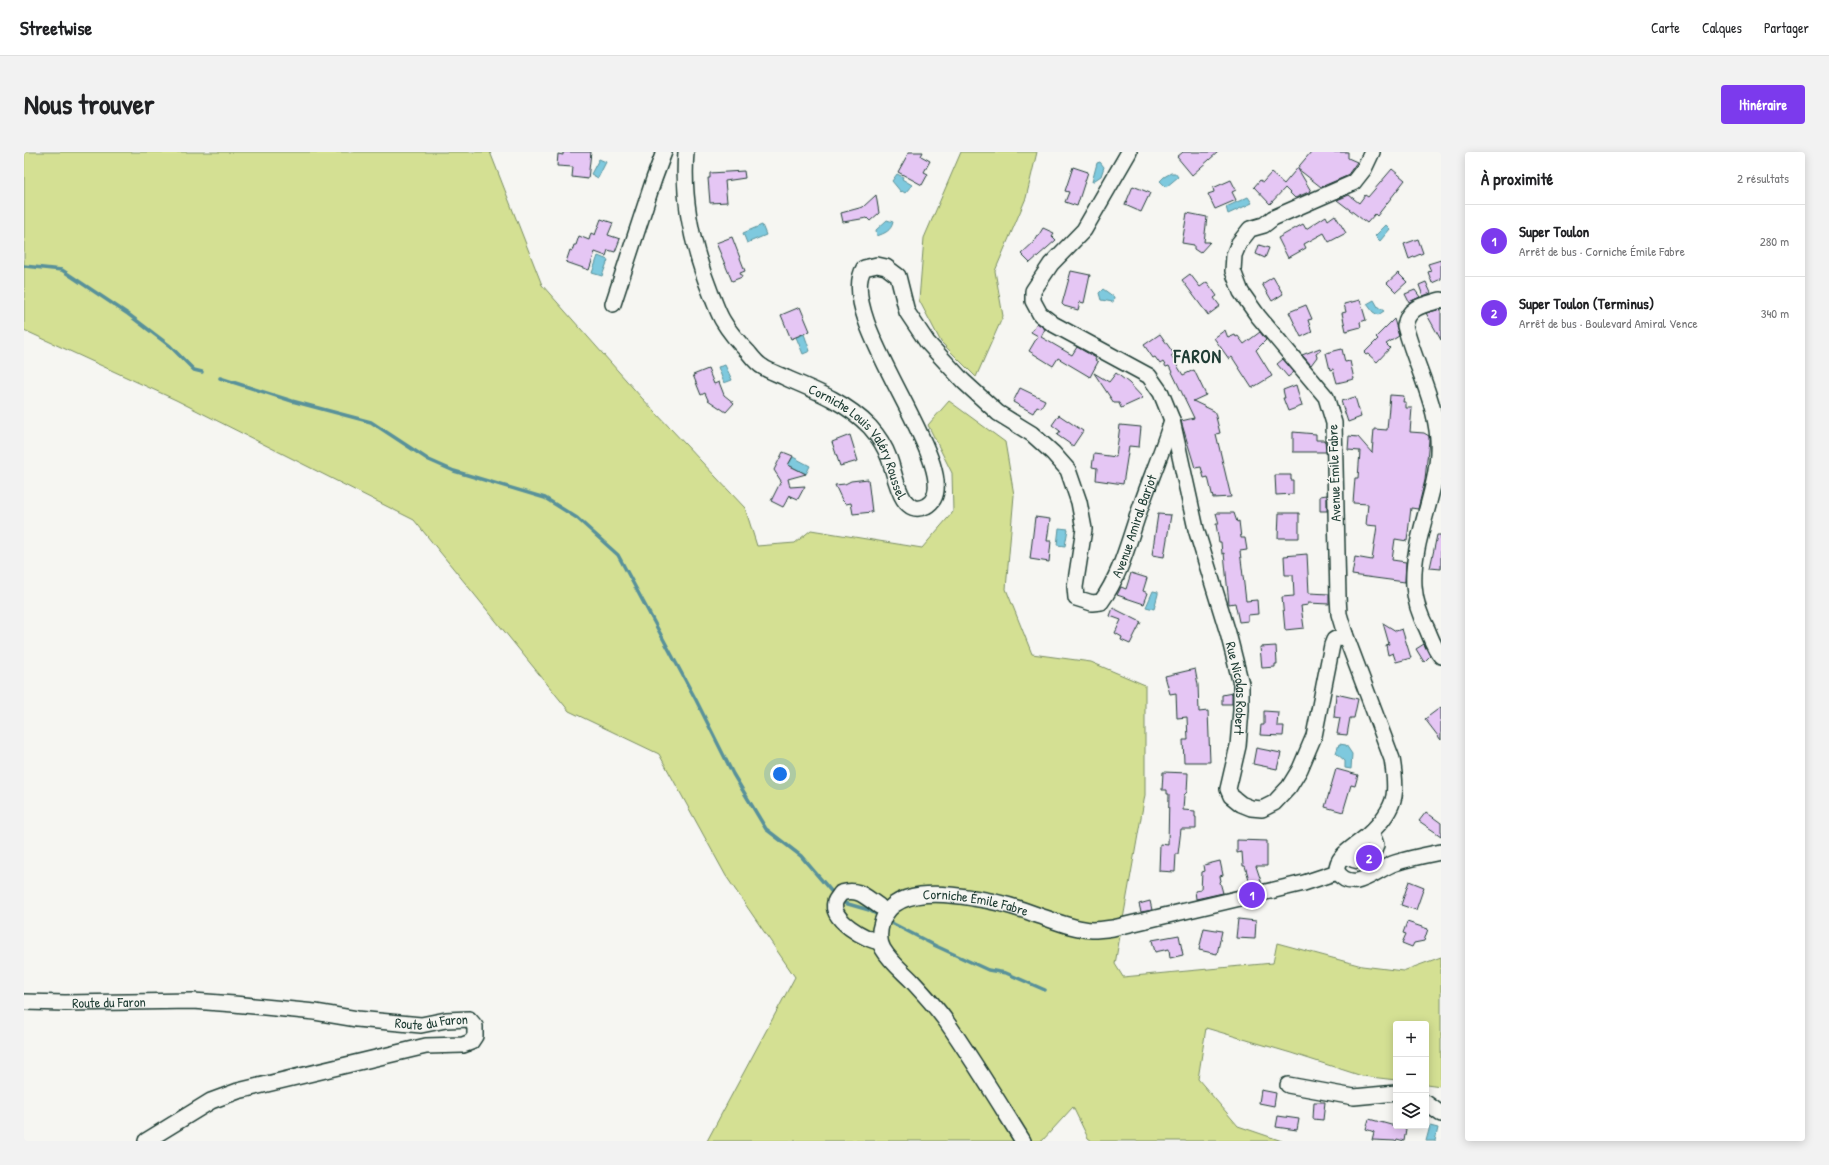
<!DOCTYPE html>
<html lang="fr">
<head>
<meta charset="utf-8">
<style>
	:root { --surface:#fff; --page:#f2f2f2; --text:#202124; --muted:#757577; --line:#e0e0e0; --accent:#7c3aed }
	body { margin:0; font-family:"Patrick Hand",sans-serif; background:var(--page); color:var(--text) }
	.controls { position:absolute; right:12px; bottom:12px; display:grid; overflow:hidden; border-radius:4px; box-shadow:0 2px 10px #0003 }
	.controls button { width:36px; height:36px; display:grid; place-items:center; padding:0; border:0; border-bottom:1px solid var(--line); background:var(--surface); color:var(--text); font:20px sans-serif }
	.you { position:absolute; left:756px; top:622px; width:14px; height:14px; margin:-10px; border:3px solid #fff; border-radius:50%; background:#1a73e8; box-shadow:0 0 0 6px #1a73e833 }
	.badge { display:grid; place-items:center; width:26px; height:26px; border-radius:50%; background:var(--accent); color:#fff; font-size:13px; font-weight:700 }
	.pin { position:absolute; translate:-50% -50%; border:2px solid #fff; box-shadow:0 1px 4px #0006 }
	.list { margin:0; padding:0; list-style:none }
	h2 { display:flex; justify-content:space-between; align-items:center; height:52px; margin:0; padding:0 16px; font-size:17px }
	h2 small { font-size:13px; font-weight:400; color:var(--muted) }
	.list li { display:grid; grid-template-columns:26px 1fr auto; gap:12px; align-items:center; box-sizing:border-box; height:72px; padding:0 16px; border-top:1px solid var(--line) }
	.list b { display:block; font-size:15px; white-space:nowrap }
	.list p { margin:0; font-size:13px; white-space:nowrap; color:var(--muted) }
	.list em { font-size:13px; font-style:normal; color:var(--muted) }
	.icon { flex:none; width:22px; height:22px; fill:none; stroke:currentColor; stroke-width:2; stroke-linecap:round; stroke-linejoin:round }
	.map { position:relative; flex:none; width:1417px; height:989px; overflow:hidden; border-radius:4px }
	header { display:flex; align-items:center; gap:24px; box-sizing:border-box; height:56px; padding:0 20px; background:var(--surface); border-bottom:1px solid var(--line) }
	header strong { font-size:19px }
	nav { display:flex; gap:22px; margin-inline-start:auto; font-size:14px }
	.intro { display:flex; align-items:center; justify-content:space-between; box-sizing:border-box; height:96px; padding:0 24px }
	h1 { margin:0; font-size:28px }
	.button { padding:10px 18px; border-radius:4px; background:var(--accent); color:#fff; font-size:14px; font-weight:700 }
	main { display:flex; gap:24px; padding:0 24px }
	aside { flex:1; background:var(--surface); border-radius:4px; box-shadow:0 2px 10px #0003 }
	.map>svg:first-child { display:block }
</style>
</head>
<body>
<header>
<strong>Streetwise</strong>
<nav><a>Carte</a><a>Calques</a><a>Partager</a></nav>
</header>
<div class="intro"><h1>Nous trouver</h1><a class="button">Itinéraire</a></div>
<main>
<div class="map">
<svg width="1417" height="989" viewBox="0 0 1417 989">
	<rect width="100%" height="100%" fill="#f6f6f2"/>
	<filter id="ink" filterUnits="userSpaceOnUse"><feTurbulence type="fractalNoise" baseFrequency=".025" numOctaves="2"/><feDisplacementMap in="SourceGraphic" scale="8" xChannelSelector="R" yChannelSelector="G"/><feConvolveMatrix kernelMatrix="1 2 1 2 8 2 1 2 1" color-interpolation-filters="sRGB"/></filter>
	<g filter="url(#ink)">
		<g fill="#d4e093" stroke="#7a8e64">
			<path d="M0,0h466l52,133 99,112 104,111 12,38 38,-3 16,-13 111,18 31,-36 -1,-39 -24,-48 21,-24 56,41 9,53 -8,94 26,65 59,8 54,23v110l-30,169 8,13 150,-14 4,-20 85,23 41,5 38,-14v129l-15,-2v-60h-30v56l-34,-4 -71,-23 -85,-25 -8,51 40,47 44,15h-190l-4,-3 -15,-31 -31,34h-335l88,-164 -69,-101 -67,-122 -90,-43 -155,-191 -238,-120 -152,-70z"/>
			<path d="M937,0h76l-11,46 -31,73 8,45 -27,61 -35,-35 -22,-42 5,-62z"/>
		</g>
		<g fill="#7ec9de" stroke="#58919a">
			<path d="M575,7l7,3 -8,16 -7,-4z"/>
			<path d="M1076,10l4,5 -3,9 -9,6 5,-19z"/>
			<path d="M1147,21h4l3,4 -12,10 -6,-6 4,-4z"/>
			<path d="M873,22l6,3 -1,2 10,6 -7,8 -3,-2 -1,1 -9,-11z"/>
			<path d="M1224,45l4,6 -24,11 -2,-7z"/>
			<path d="M863,68l6,2c-2,9 -8,11 -16,14l-1,-6z"/>
			<path d="M738,73l4,10 -19,8 -4,-10z"/>
			<path d="M1362,73l4,4 -10,12 -5,-5z"/>
			<path d="M574,104l10,4 -6,16 -10,-3z"/>
			<path d="M1079,137l11,8 -1,5 -12,-2 -2,-7z"/>
			<path d="M1350,148l4,7 6,4 -6,4 -5,-3 -6,-8z"/>
			<path d="M780,182l6,17 -7,3 -7,-17z"/>
			<path d="M701,213l7,15 -8,3 -6,-16z"/>
			<path d="M769,305l17,9 -4,8 -18,-9z"/>
			<path d="M1035,376l9,1 -3,17 -8,-1z"/>
			<path d="M1129,439l5,1v2l-4,15 -8,-2z"/>
			<path d="M1315,592l7,1 6,9 -1,15 -6,-1v-7l-9,-8z"/>
			<path d="M1406,974l8,2 -3,13h-9z"/>
		</g>
		<g fill="none" stroke-linecap="round" stroke-linejoin="round">
			<g stroke="#58919a" stroke-width="3.5">
				<path d="M0,114l38,4 66,44 42,32 24,24 8,2"/>
				<path d="M196,226l72,23 79,21 58,38 25,11 91,27 32,20 41,37 78,145 37,74 33,55 35,27 30,35"/>
				<path d="M817,750l28,8 12,7"/>
				<path d="M862,768l50,26 52,24 18,3 39,17"/>
			</g>
		</g>
		<g fill="#e5c6f4" stroke="#1f3d34">
			<path d="M539,0h28l-3,27 -16,-2 1,-10 -16,-1 1,-12 5,1z"/>
			<path d="M885,0h14l-2,4 9,5 -6,11 4,2 -6,11 -24,-13z"/>
			<path d="M1159,0h35l-26,23 -15,-18z"/>
			<path d="M1287,0h37v6l9,4 -10,14 -26,11 -23,-18 13,22 -16,7 -10,-10 -15,16 -16,-17 6,-7 3,2 8,-9 13,11z"/>
			<path d="M1049,15l15,5 -11,34 -12,-4 4,-10 -4,-1z"/>
			<path d="M1368,17l13,11 -28,36 -2,-2 -8,9 -30,-23 12,-5 10,8 6,-8 3,2z"/>
			<path d="M720,19l1,7 -20,3 2,21 -17,1 -2,-25h2v-5z"/>
			<path d="M1207,28l5,10 -4,2 4,8 -21,9 -7,-15 6,-2 -1,-4z"/>
			<path d="M1109,34l17,7 -9,19 -16,-7z"/>
			<path d="M852,43l3,18 -9,8 -3,-3 -24,4 -2,-9 22,-6z"/>
			<path d="M1163,61l20,4 -3,25h6l-10,11 -6,-4v-4l-12,-2z"/>
			<path d="M1311,63l11,18 -17,9 -5,-9 -20,11 2,4 -18,10 -10,-20 25,-14 3,5 20,-13 2,4z"/>
			<path d="M577,67l12,4 -5,12 12,4 -5,13 -7,-2 -2,6 -11,-4 -6,18 -23,-8 4,-12 2,1 2,-6h2l3,-9 10,4 2,-7 4,2z"/>
			<path d="M1019,76l11,5 -2,3 4,4 -26,23 -9,-9 14,-13z"/>
			<path d="M708,85l13,34 -5,2 2,4 -10,4 -16,-38z"/>
			<path d="M1394,87l5,14 -14,6 -5,-15z"/>
			<path d="M1235,93l10,3 -4,10 -9,-4z"/>
			<path d="M1417,108v19l-9,4 -4,-11 3,-1 -3,-7z"/>
			<path d="M1047,119l19,4 -6,28 -4,-1 -2,8 -14,-4 -2,-2z"/>
			<path d="M1374,121l9,9 -11,10 -9,-9z"/>
			<path d="M1166,122l10,13 7,-5 10,14 -3,2 6,8 -12,9 -26,-35z"/>
			<path d="M1249,125l10,17 -11,7 -10,-17z"/>
			<path d="M1402,130l5,11 -8,3 -4,-11z"/>
			<path d="M1391,138l5,7 -11,5 -4,-8z"/>
			<path d="M1336,148l6,20 -6,2 1,5 -15,4 -4,-18 4,-1 -2,-8z"/>
			<path d="M1282,153l6,14 -4,1 4,12 -11,5 -12,-25z"/>
			<path d="M776,155l10,24 -19,8 -10,-24z"/>
			<path d="M1417,157v31l-15,-27z"/>
			<path d="M1370,167l5,17 -13,8 4,4 -13,14 -9,-8 -2,1 -2,-2 14,-14 -2,-2z"/>
			<path d="M1013,171l8,6 -4,8 31,18 5,-8 19,11 -1,2 3,2 -8,15 -32,-19 -5,8 -24,-15 9,-15 -7,-4z"/>
			<path d="M1201,178l3,8 7,-3 1,2 2,-1 6,8 16,-12 6,8 -10,10 16,26 -20,12 -20,-31 -3,2 -15,-21z"/>
			<path d="M1136,182l14,20 -3,2 12,19 11,-5 12,25 -13,6 21,10 1,2 5,20 -4,1 15,63 -18,1 -5,-21 -4,1 -3,-11 -6,1 -14,-47 13,-3 -25,-52 -3,1 -3,-5 -3,2 -5,-7 -2,1 -9,-13z"/>
			<path d="M1296,196l1,2 -5,4 1,3 -6,8 -9,-10z"/>
			<path d="M1318,197l3,13 5,-1 4,18 -17,4 -4,-14 -3,1 -4,-17z"/>
			<path d="M1259,207l11,13 -6,5 -11,-13z"/>
			<path d="M684,217l6,15 5,-2 5,13 10,8 -8,9 -18,-12 -3,-7 -4,2 -8,-20z"/>
			<path d="M1070,221l15,9 7,-9 13,10 14,15 -22,10 -2,-5h-5z"/>
			<path d="M1272,233l6,21 -14,5 -5,-13h2l-2,-8z"/>
			<path d="M996,236l25,12 -4,8 -4,-2 -4,7 -20,-11z"/>
			<path d="M1366,243l14,1 -1,6h3v6h6l-2,24 14,1 5,3v4l-4,40 -7,29 -7,-1 -4,33 -12,-2 -3,21 14,2 -1,20 -53,-7 3,-18 17,3 5,-34 -11,-1 2,-21 -15,-1 2,-25h3l2,-27 -12,-1 1,-14 9,1 14,16 2,-24 13,1z"/>
			<path d="M1331,245l6,20 -13,5 -7,-21z"/>
			<path d="M1035,263l24,16 -10,15 -16,-11 3,-4 -8,-6z"/>
			<path d="M1096,273l21,2 -2,20 -10,-1 -6,38 -27,-4 1,-12 -5,-1 2,-13 22,3z"/>
			<path d="M1269,280l23,2v6h9l1,12h-33z"/>
			<path d="M826,283l8,26 -18,5 -8,-24z"/>
			<path d="M759,300l10,4 -5,9 18,9 -18,5 2,8 15,-1 -7,13 -7,-3 1,2 -2,-3 -7,12 -12,-6 10,-20 -7,-11z"/>
			<path d="M1251,323h16v5h2v14l-17,1z"/>
			<path d="M844,327l4,33 -19,2 -2,-11 -5,1 -4,-4 -7,-15 10,-1 6,-3z"/>
			<path d="M1303,343v16h-7v-15z"/>
			<path d="M1192,361h18l3,9 2,-1 2,17h4l2,12 -7,1 6,50 11,-1 1,14 -10,1v6l-9,1 -4,-19 -6,1 -5,-51 -2,1 -1,-12h-2l-3,-18h3z"/>
			<path d="M1255,361h20v25h-21z"/>
			<path d="M1134,362l13,1 -7,42 -12,-2z"/>
			<path d="M1011,365l15,2 -3,22h4l-2,21 -19,-3z"/>
			<path d="M1413,383h4v34l-11,-1z"/>
			<path d="M1283,402l2,39 20,1v10l-21,-1v2l-7,1 3,22 -19,2 -3,-33 12,-1 -1,-21h-8l-1,-19z"/>
			<path d="M1107,421l16,5 -4,13 5,2 -4,11 -27,-9 4,-8 5,2z"/>
			<path d="M1089,456l28,14 -11,22 -9,-4 1,-3 -7,-4 6,-13 -11,-4z"/>
			<path d="M1359,471l13,8 6,-2 9,29 -15,4 -3,-9 -5,2 -2,-10 3,-1z"/>
			<path d="M1400,492l6,12 -6,6 -8,-13z"/>
			<path d="M1252,494l1,18h-2v3l-13,1 -2,-21z"/>
			<path d="M1171,517l3,16 1,27 9,-1 2,51h-26l-1,-22h5l-1,-23 -10,1 -1,-25 -6,1 -5,-18z"/>
			<path d="M1208,541v11h-10v-9z"/>
			<path d="M1312,542l22,5 -4,19h-4l-3,17 -10,-1 3,-16 -6,-1z"/>
			<path d="M1417,555v33l-16,-21z"/>
			<path d="M1240,559l14,1 -1,14h7l-1,10 -23,-1 1,-10h3z"/>
			<path d="M1232,596l25,5 -4,16 -24,-5z"/>
			<path d="M1312,617l22,6 -3,11 -4,-1 -8,27 -18,-5z"/>
			<path d="M1139,620l25,1 -1,19 -3,3 -1,15 12,1v6h1v12h-15l-3,25h-2l-1,18 -16,-1 1,-27 8,1 1,-51h-2v-4h-5z"/>
			<path d="M1402,660l15,11v13l-22,-15z"/>
			<path d="M1213,688l30,1v25h-11l6,18 -11,2 -6,-20h-2l-1,-14 -5,1z"/>
			<path d="M1196,709l3,14 -3,1 1,5 -1,1 3,11 -27,6 -1,-8 6,-1 1,-18 3,-1 -1,-6z"/>
			<path d="M1385,729l15,6 -8,23 -15,-5z"/>
			<path d="M1126,749l2,9 -11,2 -2,-8z"/>
			<path d="M1214,767l18,2 -1,18 -19,-1z"/>
			<path d="M1383,770l21,7 -4,12 -10,2 -2,4 -10,-4 4,-9 -3,-1z"/>
			<path d="M1180,776l18,3 -5,23 -18,-4z"/>
			<path d="M1155,783l4,20 -13,3 -1,-9 -14,3 -3,-12z"/>
			<path d="M1237,938l15,3 -2,13 -15,-3z"/>
			<path d="M1290,950h11l-2,18 -10,-1z"/>
			<path d="M1254,964l21,3 -2,11 -21,-3z"/>
			<path d="M1345,967l37,10 -2,12 -7,-2 -1,2 -24,-1 2,-8 -8,-3z"/>
		</g>
		<g fill="none" stroke-linecap="round" stroke-linejoin="round">
			<g stroke="#1f3d34" stroke-width="18">
				<g id="minor">
					<path id="s1" d="M662,0c-4,48 7,97 25,142 4,9 7,19 12,27 7,12 15,21 25,31 4,5 9,12 15,15 7,5 16,7 23,11 31,13 61,25 84,49 8,9 15,20 19,31 6,14 11,61 37,48 49,-27 -94,-186 -62,-238l13,-3 9,2 12,9 9,36 20,30 36,39 35,32 34,21 21,19 15,17 11,32 5,27 -9,58 1,11 16,5 9,-1c21,-29 28,-63 40,-96 10,-29 22,-56 31,-86"/>
					<path id="s2" d="M1105,0l-45,78 -33,34 -18,27v10l7,13 13,10 96,52 12,17 11,27 24,109 32,104 13,51v26l-3,36 -10,43 3,7 10,8 10,4 11,1 12,-6 15,-16 11,-18 14,-33 18,-91 2,-5 11,-6"/>
					<path d="M1417,148c-17,5 -33,6 -36,26 10,38 30,74 33,113 3,50 -27,98 -24,147 1,14 6,30 13,43 4,9 7,19 14,27"/>
					<path d="M589,152l41,-125 10,-27"/>
					<path d="M1320,703c15,9 27,9 32,-10l-2,-6 -6,-3"/>
					<path d="M1313,720c-2,-17 19,-26 30,-36 11,-10 24,-25 27,-40 2,-12 0,-25 -2,-37l-47,-125 -6,-20 -1,-17 -4,-174 -8,-26 -68,-81 -17,-24 -8,-21 1,-16 5,-12 11,-14 14,-4 9,-7 80,-35 11,-14 8,-17"/>
					<path d="M1313,720c17,23 39,-3 58,-9 15,-5 31,-8 46,-11"/>
					<path d="M855,754c-15,-10 -20,-18 -38,-13 -2,3 -5,6 -6,9 -5,18 31,38 45,40"/>
					<path id="s3" d="M0,850l41,1 128,-2 41,3 81,8 42,7 64,6 25,-5 23,-1 6,7v10l-4,6 -8,3 -37,1 -188,45 -27,10 -65,40"/>
					<path d="M1264,933l66,12 42,-4"/>
					<path d="M1402,951l15,11"/>
					<path id="s4" d="M999,989c-25,-40 -50,-81 -77,-120 -10,-14 -23,-28 -35,-41 -10,-10 -21,-19 -28,-31 -5,-9 -4,-18 -1,-27 11,-35 62,-29 91,-24 22,3 43,9 64,17 18,6 36,14 55,15 7,0 14,-1 21,-2l191,-45 33,-11"/>
				</g>
			</g>
			<use href="#minor" stroke="#f6f6f2" stroke-width="15"/>
		</g>
	</g>
	<g text-anchor="middle" stroke-width="3" stroke-linejoin="round" paint-order="stroke">
		<g font-size="14" fill="#1f3d34" stroke="#f6f6f2">
			<text dy="5" stroke="none"><textPath href="#s1" startOffset="363">Corniche Louis Valéry Roussel</textPath></text>
			<text transform="translate(1310 321) rotate(-92)" y="5">Avenue Émile Fabre</text>
			<text dy="5" stroke="none"><textPath href="#s1" startOffset="1267">Avenue Amiral Barjot</textPath></text>
			<text dy="5" stroke="none"><textPath href="#s2" startOffset="647">Rue Nicolas Robert</textPath></text>
			<text dy="5" stroke="none"><textPath href="#s4" startOffset="372">Corniche Émile Fabre</textPath></text>
			<text dy="5" stroke="none"><textPath href="#s3" startOffset="85">Route du Faron</textPath></text>
			<text dy="5" stroke="none"><textPath href="#s3" startOffset="409">Route du Faron</textPath></text>
		</g>
		<g font-size="18" font-weight="bold" letter-spacing="1" fill="#1f3d34" stroke="#f6f6f2">
			<text x="1174" y="211">FARON</text>
		</g>
	</g>
</svg>
<div class="controls">
<button>+</button>
<button>−</button>
<button><svg class="icon" aria-label="layers" viewBox="0 0 24 24"><path d="M12 4l9 5-9 5-9-5zM3 14l9 5 9-5"/></svg></button>
</div>
<div class="you"></div>
<div class="pin badge" style="left:1228px;top:743px">1</div>
<div class="pin badge" style="left:1345px;top:706px">2</div>
</div>
<aside>
<h2>À proximité<small>2 résultats</small></h2>
<ul class="list">
<li><span class="badge">1</span><div><b>Super Toulon</b><p>Arrêt de bus · Corniche Émile Fabre</p></div><em>280 m</em></li>
<li><span class="badge">2</span><div><b>Super Toulon (Terminus)</b><p>Arrêt de bus · Boulevard Amiral Vence</p></div><em>340 m</em></li>
</ul>
</aside>
</main>
</body>
</html>
